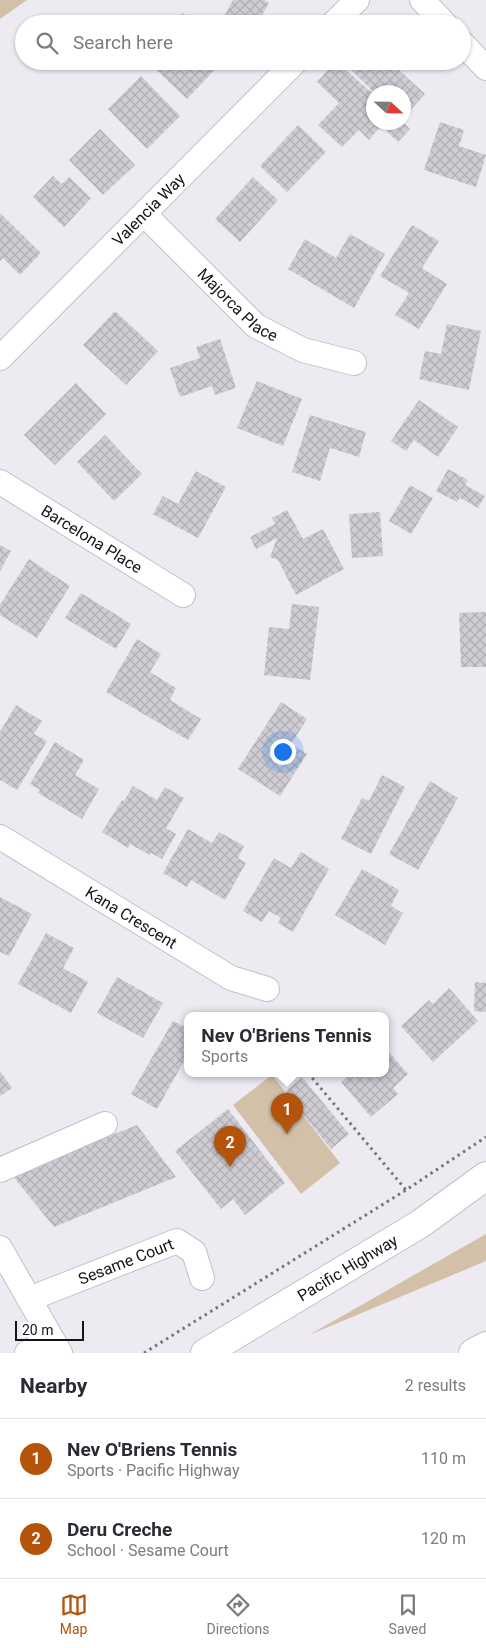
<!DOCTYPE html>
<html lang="en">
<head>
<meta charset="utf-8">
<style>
	:root { --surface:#fff; --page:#f2f2f3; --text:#2b2b33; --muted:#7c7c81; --line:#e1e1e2; --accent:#b45309 }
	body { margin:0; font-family:Roboto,sans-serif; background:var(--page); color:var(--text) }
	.compass { position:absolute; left:366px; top:85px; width:45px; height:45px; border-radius:50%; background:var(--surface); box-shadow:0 1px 4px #0004; rotate:112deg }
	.scale { position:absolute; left:15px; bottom:12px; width:69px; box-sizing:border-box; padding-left:5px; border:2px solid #151416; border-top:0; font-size:14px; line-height:18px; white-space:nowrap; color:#151416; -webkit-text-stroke:4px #fff; paint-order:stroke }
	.you { position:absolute; left:282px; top:751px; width:18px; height:18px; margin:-12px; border:4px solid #fff; border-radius:50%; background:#1a73e8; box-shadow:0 0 0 8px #1a73e833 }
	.badge { display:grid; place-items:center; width:32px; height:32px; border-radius:50%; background:var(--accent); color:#fff; font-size:16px; font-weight:700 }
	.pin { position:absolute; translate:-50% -41px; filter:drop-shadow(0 1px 2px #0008) }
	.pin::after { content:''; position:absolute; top:26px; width:18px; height:15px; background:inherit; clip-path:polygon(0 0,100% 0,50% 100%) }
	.popup { position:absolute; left:184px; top:1012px; width:205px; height:65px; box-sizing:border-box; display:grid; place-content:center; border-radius:10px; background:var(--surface); filter:drop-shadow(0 1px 4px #0005); font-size:16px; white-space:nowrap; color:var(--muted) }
	.popup b { font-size:19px; color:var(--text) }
	.popup::after { content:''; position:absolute; left:50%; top:100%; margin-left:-10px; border:10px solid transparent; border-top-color:var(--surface) }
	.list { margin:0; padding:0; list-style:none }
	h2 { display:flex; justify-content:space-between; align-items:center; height:65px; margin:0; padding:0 20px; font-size:21px }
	h2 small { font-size:16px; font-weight:400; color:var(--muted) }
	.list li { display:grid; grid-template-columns:32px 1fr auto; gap:15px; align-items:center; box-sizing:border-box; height:80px; padding:0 20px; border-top:1px solid var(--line) }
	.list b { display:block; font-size:19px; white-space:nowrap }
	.list p { margin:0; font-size:16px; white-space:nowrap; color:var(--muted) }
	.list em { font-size:16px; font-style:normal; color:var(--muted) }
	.icon { flex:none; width:28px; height:28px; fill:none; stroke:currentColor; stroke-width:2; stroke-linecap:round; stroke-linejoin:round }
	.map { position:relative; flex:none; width:486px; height:1353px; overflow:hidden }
	.search { position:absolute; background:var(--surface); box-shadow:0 1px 4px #0004; left:15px; right:15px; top:15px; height:55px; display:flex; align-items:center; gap:12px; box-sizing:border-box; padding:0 18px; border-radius:28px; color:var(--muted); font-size:19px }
	.sheet { height:225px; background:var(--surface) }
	nav { display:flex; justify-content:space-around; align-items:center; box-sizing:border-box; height:70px; border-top:1px solid var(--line); background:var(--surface); font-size:14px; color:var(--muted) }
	nav a { display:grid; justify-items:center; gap:2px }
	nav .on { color:var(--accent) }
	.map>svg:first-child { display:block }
</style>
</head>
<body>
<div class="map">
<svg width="486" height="1353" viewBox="0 0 486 1353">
	<defs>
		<pattern id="building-cross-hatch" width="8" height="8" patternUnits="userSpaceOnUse" patternTransform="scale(1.25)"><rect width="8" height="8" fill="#cfccd3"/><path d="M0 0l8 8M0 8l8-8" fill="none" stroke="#b1aeb4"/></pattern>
	</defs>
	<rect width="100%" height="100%" fill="#edeaf1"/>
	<g fill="#d3c0a8">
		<path d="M0,0h27l-27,19z"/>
		<path d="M272,1075l68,88 -39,31 -68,-89z"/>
		<path d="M486,1234v27l-177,74z"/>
	</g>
	<g fill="url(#building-cross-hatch)">
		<path d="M233,0h31l5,3 -12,21h-37z"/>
		<path d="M183,13l11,11h-21z"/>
		<path d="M147,61h76l-36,38z"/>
		<path d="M336,61l38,34v27h29l7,7 -12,13 -17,-16 -12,14 -10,-10 -17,17 -24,-22 21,-22 -22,-21z"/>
		<path d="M359,61h48l-8,9 26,24 -21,23v-25h-30l-23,-22z"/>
		<path d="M141,76l39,40 -33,33 -39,-40z"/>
		<path d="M440,122l24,8 -5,16 27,9 -10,32 -52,-17z"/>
		<path d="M298,125l28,27 -39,40 -27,-26z"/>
		<path d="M100,129l35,36 -32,30 -34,-35z"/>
		<path d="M53,176l9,8 7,-7 22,21 -27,29 -31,-30z"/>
		<path d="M253,177l25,23 -38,42 -25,-23z"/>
		<path d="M0,213l41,40 -21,22 -17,-17 -3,3z"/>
		<path d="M412,225l27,16 -17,27 25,16 -28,45 -24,-14 14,-22 -29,-17z"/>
		<path d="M350,234l35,20 -31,54 -66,-39 17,-30 31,19z"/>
		<path d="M115,311l43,40 -32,34 -43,-40z"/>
		<path d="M447,324l34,7 -12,59 -50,-11 6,-28 16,3z"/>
		<path d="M220,339l16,49 -21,7 -3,-9 -32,11 -10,-29 30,-10 -4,-11z"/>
		<path d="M257,381l45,18 -19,47 -46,-18z"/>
		<path d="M76,383l30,31 -51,51 -31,-30z"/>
		<path d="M419,400l39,27 -20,30 -24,-17 -8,11 -15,-10z"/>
		<path d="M310,415l56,17 -7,25 -29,-9 -10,33 -28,-9z"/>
		<path d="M105,435l37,39 -28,27 -37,-39z"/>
		<path d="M448,469l20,11 -3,5 20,11 -7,12 -18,-10 -3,4 -21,-11z"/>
		<path d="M196,471l30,16 -28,51 -45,-24 10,-18 15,8z"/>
		<path d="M410,485l23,13 -22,36 -22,-13z"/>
		<path d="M287,510l16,29 20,-10 21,40 -48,26 -18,-35 -8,-3 7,-19 -21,11 -6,-12 25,-13 -3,-6z"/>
		<path d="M380,512l3,44 -31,2 -3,-44z"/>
		<path d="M0,545l11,6 -11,20z"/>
		<path d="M29,559l41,27 -33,52 -37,-23v-10z"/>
		<path d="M81,593l50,31 -15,25 -51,-31z"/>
		<path d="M292,604l27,3 -9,73 -46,-5 5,-48 20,2z"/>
		<path d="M486,612v55h-25l-2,-54z"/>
		<path d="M137,639l24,15 -11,18 26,16 -6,12 31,19 -13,21 -82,-48z"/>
		<path d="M281,702l26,17 -16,25 16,10 -27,42 -42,-27z"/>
		<path d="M16,705l26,16 -8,13 13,7 -30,49 -17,-10v-48z"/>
		<path d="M55,742l29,18 -9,15 24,14 -17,30 -44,-26 2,-3 -10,-6z"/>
		<path d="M382,775l23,12 -34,67 -30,-15 21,-41 7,3z"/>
		<path d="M430,781l28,17 -40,72 -29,-16z"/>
		<path d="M133,786l24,14 8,-13 19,11 -18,30 10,6 -14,25 -11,-6 -1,2 -20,-11 -2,4 -26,-16 20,-32 2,1z"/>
		<path d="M188,829l24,14 7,-11 25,14 -6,12 8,5 -21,37 -34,-20 -4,7 -24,-14z"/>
		<path d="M301,852l28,17 -36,63 -15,-9 3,-5 -12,-7 -7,11 -19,-11 31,-53 17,10z"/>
		<path d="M362,869l37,21 -8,16 12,7 -18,32 -50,-30z"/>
		<path d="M0,897l32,17 -23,42 -9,-4z"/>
		<path d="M46,933l28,15 -11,20 25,14 -17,31 -53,-29z"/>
		<path d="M117,977l46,26 -20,35 -46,-25z"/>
		<path d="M475,982l11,1v29l-12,-1z"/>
		<path d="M449,988l29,33 -45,41 -32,-36 28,-26 4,4z"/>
		<path d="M173,1021l15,8v25l-31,55 -26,-15z"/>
		<path d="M386,1049l22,25 -15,14 5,6 -27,23 -30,-35 10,-9h35z"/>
		<path d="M0,1071l12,17 -12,8z"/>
		<path d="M302,1077l47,57 -18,15 -46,-57z"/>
		<path d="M228,1109l57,74 -40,32 -12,-16 -12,10 -46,-58z"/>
		<path d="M137,1125l39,52 -122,50 -42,-52z"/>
	</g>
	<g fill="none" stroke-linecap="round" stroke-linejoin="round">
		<g stroke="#c3c0c7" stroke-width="26">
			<g id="minor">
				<path d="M422,0l23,24"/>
				<path d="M333,24l24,-24"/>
				<path d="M462,43l24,25"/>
				<path id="s1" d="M144,214l112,112 47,24 51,13"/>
				<path id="s2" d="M0,358l296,-297"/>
				<path id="s3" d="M0,482l183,113"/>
				<path id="s4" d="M0,837l231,141 36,11"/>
				<path d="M0,1170l105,-46"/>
				<path d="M0,1248l60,105"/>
				<path id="s5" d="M29,1299l148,-58 17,11 8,26"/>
				<path d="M27,1353l24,-15"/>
			</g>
		</g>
		<g stroke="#c3c0c7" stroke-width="30">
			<g id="major">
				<path id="s6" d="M205,1353l215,-129 66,-48"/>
			</g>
		</g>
		<g stroke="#c3c0c7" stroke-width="30">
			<path id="highway" d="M473,1353l13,-7"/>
		</g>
		<g stroke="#77757a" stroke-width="3" stroke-dasharray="2.5 4" stroke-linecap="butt">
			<path d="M308,1073l98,117"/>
			<path d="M144,1353l262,-163 80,-53"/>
		</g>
		<use href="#minor" stroke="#fff" stroke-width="24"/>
		<use href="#major" stroke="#fff" stroke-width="28"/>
		<use href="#highway" stroke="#fff" stroke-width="28"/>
	</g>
	<g text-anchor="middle" stroke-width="4" stroke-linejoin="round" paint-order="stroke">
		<g font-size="16" fill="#151416" stroke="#fff">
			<text dy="6" stroke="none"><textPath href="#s2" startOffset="210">Valencia Way</textPath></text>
			<text dy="6" stroke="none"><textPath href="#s1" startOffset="131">Majorca Place</textPath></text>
			<text dy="6" stroke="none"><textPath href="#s3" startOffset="108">Barcelona Place</textPath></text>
			<text dy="6" stroke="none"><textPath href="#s4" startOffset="154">Kana Crescent</textPath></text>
			<text dy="6" stroke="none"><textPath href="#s5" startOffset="104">Sesame Court</textPath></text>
			<text dy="6" stroke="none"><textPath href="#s6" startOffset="166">Pacific Highway</textPath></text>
		</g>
	</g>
</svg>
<svg class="compass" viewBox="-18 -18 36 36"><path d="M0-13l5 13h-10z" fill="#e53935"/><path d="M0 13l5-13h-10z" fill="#7c7c81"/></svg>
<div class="scale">20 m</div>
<div class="you"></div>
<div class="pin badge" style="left:287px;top:1134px">1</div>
<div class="popup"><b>Nev O'Briens Tennis</b>Sports</div>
<div class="pin badge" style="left:230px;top:1167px">2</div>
<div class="search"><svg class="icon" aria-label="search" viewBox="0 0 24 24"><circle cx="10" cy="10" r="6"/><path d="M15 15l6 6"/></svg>Search here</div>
</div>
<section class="sheet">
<h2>Nearby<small>2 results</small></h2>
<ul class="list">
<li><span class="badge">1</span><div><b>Nev O'Briens Tennis</b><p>Sports · Pacific Highway</p></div><em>110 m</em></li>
<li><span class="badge">2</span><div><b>Deru Creche</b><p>School · Sesame Court</p></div><em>120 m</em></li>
</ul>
</section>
<nav>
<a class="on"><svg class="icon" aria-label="map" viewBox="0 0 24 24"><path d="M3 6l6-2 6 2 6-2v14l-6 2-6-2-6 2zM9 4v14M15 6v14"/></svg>Map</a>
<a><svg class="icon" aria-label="directions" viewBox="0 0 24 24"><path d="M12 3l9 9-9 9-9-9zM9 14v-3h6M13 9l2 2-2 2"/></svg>Directions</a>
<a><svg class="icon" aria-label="saved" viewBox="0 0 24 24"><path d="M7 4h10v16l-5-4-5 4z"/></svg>Saved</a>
</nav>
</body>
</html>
